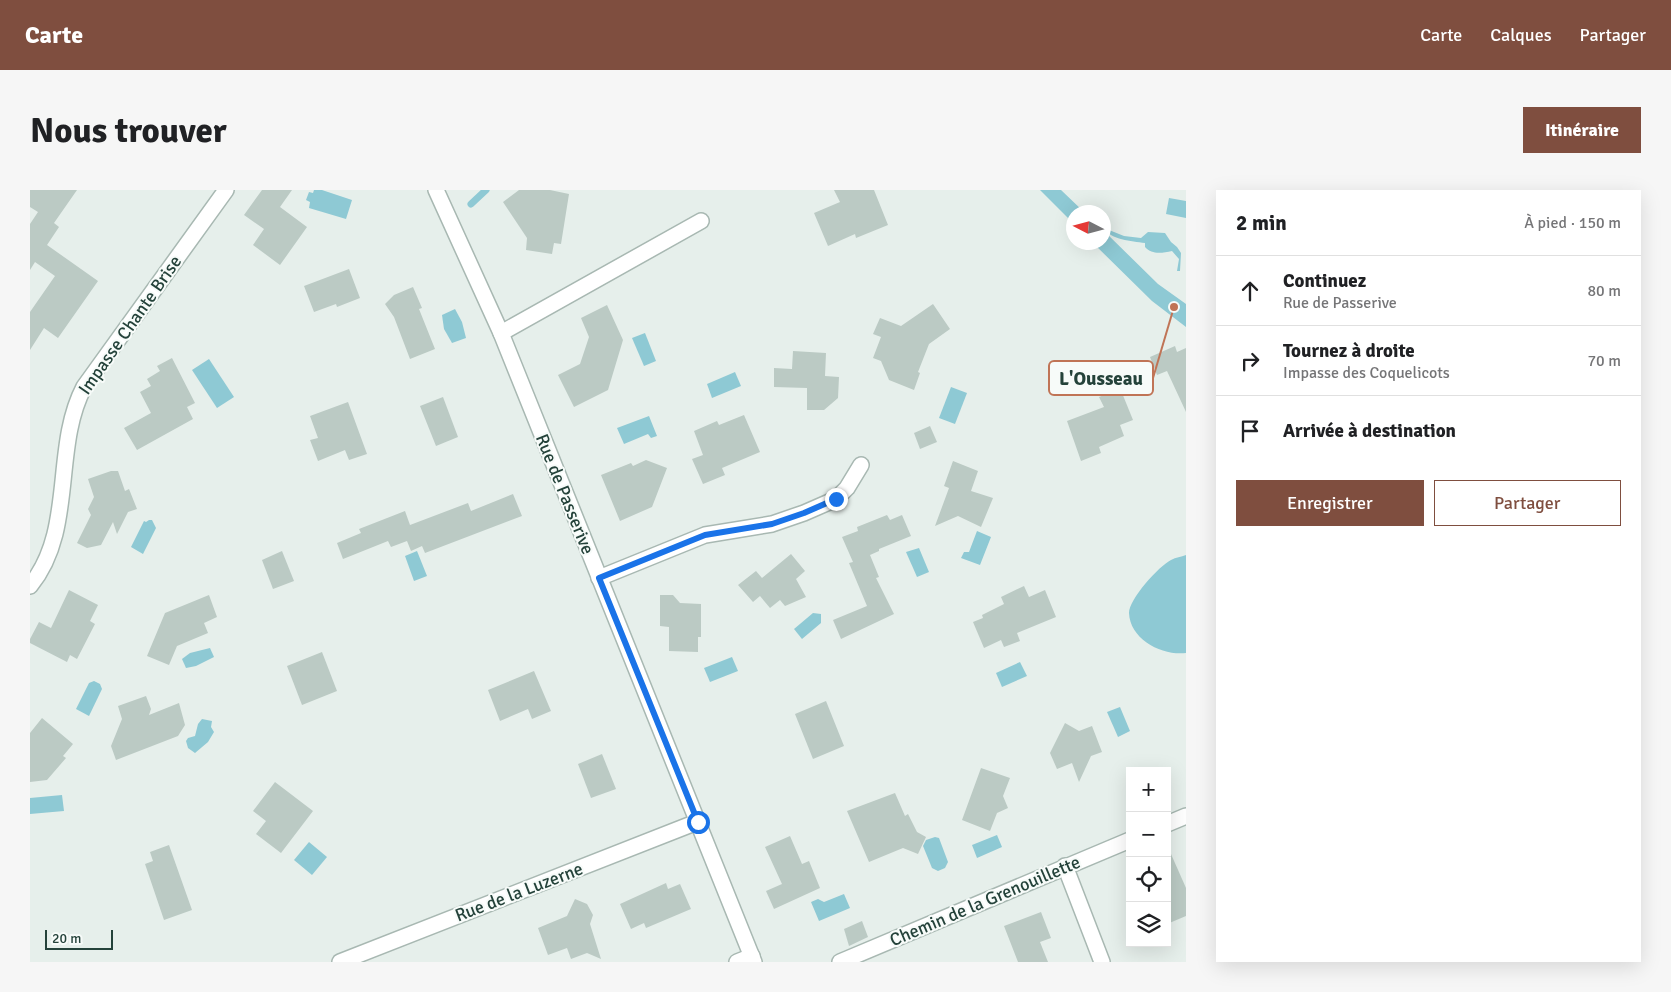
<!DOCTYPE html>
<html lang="fr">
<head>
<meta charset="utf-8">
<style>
	:root { --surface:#fff; --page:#f6f6f6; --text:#202124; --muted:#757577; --line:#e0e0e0; --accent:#7f4e3f }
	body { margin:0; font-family:Signika,sans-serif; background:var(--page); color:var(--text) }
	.controls { position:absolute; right:15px; bottom:15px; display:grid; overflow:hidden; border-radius:0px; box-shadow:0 5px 20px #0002 }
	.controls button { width:45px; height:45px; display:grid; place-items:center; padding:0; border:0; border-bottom:1px solid var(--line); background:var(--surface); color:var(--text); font:25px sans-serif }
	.compass { position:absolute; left:1036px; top:15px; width:45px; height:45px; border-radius:50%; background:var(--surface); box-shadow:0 5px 20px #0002; rotate:276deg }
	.scale { position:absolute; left:15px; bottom:12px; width:68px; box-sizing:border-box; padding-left:5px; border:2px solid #24423a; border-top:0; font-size:14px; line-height:18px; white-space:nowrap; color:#24423a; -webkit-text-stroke:4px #f7fbf9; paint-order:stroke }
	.stop { position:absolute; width:15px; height:15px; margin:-11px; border:4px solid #1a73e8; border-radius:50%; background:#fff }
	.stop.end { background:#1a73e8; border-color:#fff; box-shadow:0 1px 5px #0008 }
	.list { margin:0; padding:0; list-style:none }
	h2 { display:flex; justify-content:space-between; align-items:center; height:65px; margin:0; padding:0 20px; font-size:21px }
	h2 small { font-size:16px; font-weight:400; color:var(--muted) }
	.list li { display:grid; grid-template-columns:32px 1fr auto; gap:15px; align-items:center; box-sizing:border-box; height:70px; padding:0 20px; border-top:1px solid var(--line) }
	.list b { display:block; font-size:19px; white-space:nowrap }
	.list p { margin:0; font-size:16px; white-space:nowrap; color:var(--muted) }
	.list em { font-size:16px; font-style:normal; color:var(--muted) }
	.actions { display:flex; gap:10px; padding:15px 20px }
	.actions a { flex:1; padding:11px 0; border:1px solid var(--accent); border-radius:0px; text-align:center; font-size:18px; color:var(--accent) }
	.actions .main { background:var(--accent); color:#fff }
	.icon { flex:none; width:28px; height:28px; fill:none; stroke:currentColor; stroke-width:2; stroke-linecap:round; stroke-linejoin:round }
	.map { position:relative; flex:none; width:1156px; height:772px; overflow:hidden; border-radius:0px }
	header { display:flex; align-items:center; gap:30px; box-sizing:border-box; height:70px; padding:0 25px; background:var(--accent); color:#fff }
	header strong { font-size:24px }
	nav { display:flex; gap:28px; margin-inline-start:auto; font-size:18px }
	.intro { display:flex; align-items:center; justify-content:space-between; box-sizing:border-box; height:120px; padding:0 30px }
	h1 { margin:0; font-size:35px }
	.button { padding:12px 22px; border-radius:0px; background:var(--accent); color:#fff; font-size:18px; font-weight:700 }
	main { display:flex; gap:30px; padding:0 30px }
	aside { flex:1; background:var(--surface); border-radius:0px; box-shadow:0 5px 20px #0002 }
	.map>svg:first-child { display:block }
</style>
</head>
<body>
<header>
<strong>Carte</strong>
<nav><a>Carte</a><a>Calques</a><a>Partager</a></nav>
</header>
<div class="intro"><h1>Nous trouver</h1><a class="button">Itinéraire</a></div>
<main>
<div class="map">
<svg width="1156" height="772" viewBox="0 0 1156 772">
	<rect width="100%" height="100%" fill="#e6efeb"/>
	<g fill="#8ec9d4">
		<path d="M284,0h8l30,10 -6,19 -37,-11 1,-6 -4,-2 3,-8 4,1z"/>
		<path d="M1010,0h21l23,22h-10l-1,11z"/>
		<path d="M1139,8l17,3v17l-20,-4z"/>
		<path d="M1074,38l20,8 17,2 7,-6 17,1 6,9 6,5 4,6 -1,18h-3l2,-12 -7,-8c-10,2 -20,4 -27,-4v-4c-14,-2 -34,-3 -41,-15z"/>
		<path d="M1074,41l54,53 28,20v23l-34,-26 -59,-58 11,-1z"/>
		<path d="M425,119l7,13 4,16 -14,5 -8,-14 -2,-14z"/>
		<path d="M615,143l11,28 -12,5 -12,-28z"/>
		<path d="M179,169l25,38 -17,11 -25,-38z"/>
		<path d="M705,182l6,14 -29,12 -5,-14z"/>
		<path d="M921,197l16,6 -12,31 -16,-6z"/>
		<path d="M619,226l8,20 -6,2 -3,-4 -24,10 -7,-16z"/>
		<path d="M119,330h3l4,8 -13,26 -12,-7 13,-26 2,1z"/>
		<path d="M947,341l14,6 -11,28 -19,-7 3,-6h5z"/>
		<path d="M889,358l10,24 -12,5 -11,-25z"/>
		<path d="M387,361l10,25 -13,5 -9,-25z"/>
		<path d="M1156,365v98c-23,3 -56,-13 -57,-40 0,-14 30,-47 42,-53 5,-3 10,-3 15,-5z"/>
		<path d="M783,423l8,1v9l-19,16 -8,-10z"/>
		<path d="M180,458l4,9 -18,9 -10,2 -4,-9 8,-6z"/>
		<path d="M702,467l6,14 -28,11 -6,-14z"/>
		<path d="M990,472l7,14 -25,11 -6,-14z"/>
		<path d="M64,491l6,3 2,5 -13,27 -13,-7 13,-26z"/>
		<path d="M1090,517l10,24 -12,6 -11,-25z"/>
		<path d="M172,529l10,2 -1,6 3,5 -6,10 -13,11 -7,-5 -2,-7 2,-3 7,-2 3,-12z"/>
		<path d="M32,605l2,16 -34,3v-16z"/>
		<path d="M967,645l5,12 -25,11 -5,-13z"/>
		<path d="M905,647l4,1 9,24 -3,6 -7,3 -6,-3 -9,-22 3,-6z"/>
		<path d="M279,652l18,15 -15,18 -18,-15z"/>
		<path d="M814,704l6,14 -31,13 -8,-19 7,-3 6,3z"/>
	</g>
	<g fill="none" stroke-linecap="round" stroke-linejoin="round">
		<path stroke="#8ec9d4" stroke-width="7" d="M441,14l15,-14"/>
	</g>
	<g fill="#bbcac4">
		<path d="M0,0h47l-23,33 5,4 -12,18 51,36 -40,57 -14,-10 -14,22v-38l25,-36 -20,-14 -5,8v-46l8,-12 -8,-5z"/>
		<path d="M232,0h30l-12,17 27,20 -27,38 -27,-20 11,-16 -20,-14z"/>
		<path d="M489,0h31l19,4 -8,50 -7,-1 -2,11 -26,-4 1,-12 -24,-36z"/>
		<path d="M804,0h40l14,35 -32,13 -1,-4 -27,12 -14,-33 26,-11z"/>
		<path d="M319,79l11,29 -23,9 -1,-3 -22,8 -10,-26z"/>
		<path d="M383,97l9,21 -3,1 16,40 -25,10 -16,-42 -9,-13 9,-9z"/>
		<path d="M903,114l17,25 -21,15 -11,28 2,1 -6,17 -25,-10 -8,-19 -8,-3 8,-21 -8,-3 7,-16 21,8z"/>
		<path d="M577,115l16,35 -15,50 -34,17 -16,-32 22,-11 9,-27 -8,-19z"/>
		<path d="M1145,156l2,6 9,-4v64l-19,-41 -10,4 -7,-18z"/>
		<path d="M763,161l33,2 -1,23 14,1 -1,21 -14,12h-17v-22l-33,-1v-19l18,1z"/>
		<path d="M142,168l23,45 -8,4 6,12 -56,31 -13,-22 27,-15 -11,-21 11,-6 -4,-7 13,-8 -3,-5z"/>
		<path d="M1090,198l13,32 -13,5 4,11 -25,11 2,6 -20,8 -14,-40 37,-14 -5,-10z"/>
		<path d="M413,207l15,40 -22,9 -16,-40z"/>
		<path d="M318,212l19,52 -18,6 -4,-10 -27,11 -8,-21 8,-2 -8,-22z"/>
		<path d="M714,225l16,37 -38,16 3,7 -22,9 -11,-25 11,-4 -9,-24 23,-10 2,4z"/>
		<path d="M900,236l7,16 -17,7 -6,-16z"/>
		<path d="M616,270l21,8 -15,39 -32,14 -19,-46 30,-12 2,3z"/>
		<path d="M923,271l25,10 -7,20 22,7 -12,29 -23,-11 -23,10 14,-38 -5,-2z"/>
		<path d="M81,281h7l7,20 4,-2 8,20 -9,3 -11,22 -4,-12 -12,23 -14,3 -10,-5 14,-28 -3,-6 6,-12 -6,-18z"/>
		<path d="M483,304l9,22 -97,37 -3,-7 -11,5 -4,-10 -16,6 -3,-6 -45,18 -6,-16 24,-10 -2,-4 46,-18 5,14 58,-22 3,8z"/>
		<path d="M857,325l3,5 12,-5 9,21 -32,13v2l-9,4 9,22 -3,1 18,36 -53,25 -8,-19 34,-14 -18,-43 4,-1 -11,-25 16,-6 -1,-4z"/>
		<path d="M252,361l12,30 -21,8 -11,-29z"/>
		<path d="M761,364l14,17 -9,8 10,18 -21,9 -5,-6 -10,8 -10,-12 -7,6 -15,-17 18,-14 6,7z"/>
		<path d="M994,396l5,11 16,-7 11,27 -39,16 3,8 -16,6 -3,-7 -17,8 -11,-26 10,-4 -1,-3 22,-11 -3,-7z"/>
		<path d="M39,400l29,15 -8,16 5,3 -18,35 -7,-4 -3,7 -37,-19v-4l9,-17 12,6z"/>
		<path d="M179,405l8,22 -13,6 4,10 -31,13 -8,19 -22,-9 18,-43z"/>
		<path d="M630,405h13l7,8 21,1v33h-3v15l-29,-1v-24l-9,-1z"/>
		<path d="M292,462l15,39 -35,14 -15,-39z"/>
		<path d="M504,481l17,40 -19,8 -4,-10 -28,12 -12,-31z"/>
		<path d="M116,506l5,13 -2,6 30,-12 6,22 -7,11 -62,24 -5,-14 11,-27 -4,-13z"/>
		<path d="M796,511l18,45 -31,13 -18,-45z"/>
		<path d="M12,528l31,26 -10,12 3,2 -19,22 -17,2v-49z"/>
		<path d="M1035,533l14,8 13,-5 10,26 -11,4 -12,26 -7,-19 -15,6 -7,-16z"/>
		<path d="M572,564l14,35 -25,9 -13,-34z"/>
		<path d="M951,578l29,10 -7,18 5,12 -11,5 -7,18 -28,-11z"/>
		<path d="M245,592l38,29 -32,42 -25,-19 10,-13 -13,-10z"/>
		<path d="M865,603l10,23 3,-2 9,18 9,5 -8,17 -15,-6 -34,14 -22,-51z"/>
		<path d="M760,646l12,28 7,-3 11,27 -46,21 -8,-18 16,-7 -17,-37z"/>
		<path d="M139,655l23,65 -28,10 -19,-56 8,-3 -3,-9z"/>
		<path d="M1137,655l19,43v28l-19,8z"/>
		<path d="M636,693l2,6 12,-5 11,25 -45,19 -2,-5 -13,6 -11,-25z"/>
		<path d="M545,709l12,5 6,11 -3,9 11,35 -14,-6 -16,6 -4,-11 -19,7 -10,-27 29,-12z"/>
		<path d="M1011,722l10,26 -11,4 8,20h-30l-14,-36z"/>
		<path d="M832,731l6,16 -19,9 -5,-17z"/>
	</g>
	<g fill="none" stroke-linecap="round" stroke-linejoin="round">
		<g stroke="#a8b8b2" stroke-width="18">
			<g id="street">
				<path d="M406,0l65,143 253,629"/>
				<path d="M471,143l200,-112"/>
				<path d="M569,388l106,-43 67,-11 32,-11 32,-14 11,-11 14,-23"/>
				<path d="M0,396c46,-56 22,-138 54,-199l142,-197"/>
				<path d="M1137,634l19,-8"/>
				<path d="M1035,676l37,96"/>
				<path d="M310,772l357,-140"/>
				<path d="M707,772l15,-6"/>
				<path d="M810,772l290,-122"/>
			</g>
		</g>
		<use href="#street" stroke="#fff" stroke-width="15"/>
	</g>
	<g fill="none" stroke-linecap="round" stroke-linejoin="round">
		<path stroke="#1a73e8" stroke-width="6" d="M668,632l-99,-244 106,-43 67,-11 32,-11 32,-14"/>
	</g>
	<g text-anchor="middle" stroke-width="4" stroke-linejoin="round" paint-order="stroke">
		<g font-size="18" fill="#24423a" stroke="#f7fbf9">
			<text transform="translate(100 135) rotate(-55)" y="6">Impasse Chante Brise</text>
			<text transform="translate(535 304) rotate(68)" y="6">Rue de Passerive</text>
			<text transform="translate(489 702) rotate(-21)" y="6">Rue de la Luzerne</text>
			<text transform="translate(955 711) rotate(-23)" y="6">Chemin de la Grenouillette</text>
		</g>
	</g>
	<path fill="none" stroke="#c07456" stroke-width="2" d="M1144 117L1123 188"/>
	<circle fill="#c07456" stroke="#f7fbf9" stroke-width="2" cx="1144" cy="117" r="5"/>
	<rect fill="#f7fbf9" stroke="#c07456" stroke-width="2" x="1019" y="171" width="104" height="34" rx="5"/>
	<g font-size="19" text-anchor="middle" font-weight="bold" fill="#24423a">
		<text x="1071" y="195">L'Ousseau</text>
	</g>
</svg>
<div class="controls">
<button>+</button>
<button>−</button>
<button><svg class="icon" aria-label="locate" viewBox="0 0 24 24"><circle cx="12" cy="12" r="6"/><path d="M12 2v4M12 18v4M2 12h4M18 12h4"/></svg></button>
<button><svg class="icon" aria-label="layers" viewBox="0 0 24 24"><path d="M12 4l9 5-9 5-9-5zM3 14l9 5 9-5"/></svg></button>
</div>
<svg class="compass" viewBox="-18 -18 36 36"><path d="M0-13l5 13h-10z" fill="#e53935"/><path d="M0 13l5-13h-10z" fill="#757577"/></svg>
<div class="scale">20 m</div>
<div class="stop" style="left:668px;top:632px"></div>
<div class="stop end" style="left:806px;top:309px"></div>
</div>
<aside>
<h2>2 min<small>À pied · 150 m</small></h2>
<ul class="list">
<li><svg class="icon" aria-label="ahead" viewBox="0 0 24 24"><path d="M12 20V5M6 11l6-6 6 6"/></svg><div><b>Continuez</b><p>Rue de Passerive</p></div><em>80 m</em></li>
<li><svg class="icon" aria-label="right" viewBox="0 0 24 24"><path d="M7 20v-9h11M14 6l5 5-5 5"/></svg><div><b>Tournez à droite</b><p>Impasse des Coquelicots</p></div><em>70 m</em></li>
<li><svg class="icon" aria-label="arrive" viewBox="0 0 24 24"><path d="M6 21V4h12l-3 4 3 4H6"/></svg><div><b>Arrivée à destination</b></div></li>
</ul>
<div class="actions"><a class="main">Enregistrer</a><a>Partager</a></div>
</aside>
</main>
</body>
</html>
